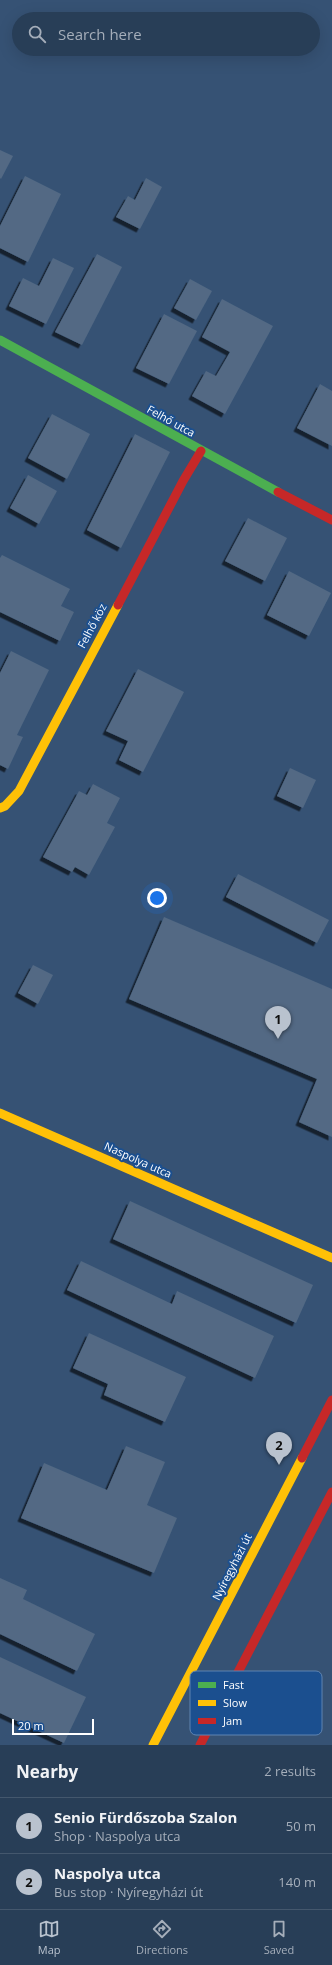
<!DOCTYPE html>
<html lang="en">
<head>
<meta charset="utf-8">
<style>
	:root { --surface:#283e57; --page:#30455d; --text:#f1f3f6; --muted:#a5aeba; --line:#44576d; --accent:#b9c2ce }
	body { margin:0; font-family:"Open Sans",sans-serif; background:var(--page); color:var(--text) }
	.scale { position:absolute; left:12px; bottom:10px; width:82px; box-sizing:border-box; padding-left:4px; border:2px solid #fff; border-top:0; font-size:11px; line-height:14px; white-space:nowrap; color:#fff; -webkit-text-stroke:3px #1b4f8f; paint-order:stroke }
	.you { position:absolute; left:157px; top:898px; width:14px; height:14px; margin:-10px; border:3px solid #fff; border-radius:50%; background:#1a73e8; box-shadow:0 0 0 6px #1a73e833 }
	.badge { display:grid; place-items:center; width:26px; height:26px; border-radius:50%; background:var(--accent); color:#111; font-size:13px; font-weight:700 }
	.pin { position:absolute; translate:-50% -33px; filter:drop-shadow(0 1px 2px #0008) }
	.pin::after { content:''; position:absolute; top:21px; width:14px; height:12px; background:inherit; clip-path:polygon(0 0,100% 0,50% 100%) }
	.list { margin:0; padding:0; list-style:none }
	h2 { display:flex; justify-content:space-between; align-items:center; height:52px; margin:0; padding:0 16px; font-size:17px }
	h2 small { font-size:13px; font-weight:400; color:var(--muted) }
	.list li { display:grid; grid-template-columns:26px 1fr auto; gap:12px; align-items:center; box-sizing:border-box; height:56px; padding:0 16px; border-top:1px solid var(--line) }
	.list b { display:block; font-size:15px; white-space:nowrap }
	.list p { margin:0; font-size:13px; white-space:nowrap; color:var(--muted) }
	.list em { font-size:13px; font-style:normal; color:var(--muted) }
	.icon { flex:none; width:22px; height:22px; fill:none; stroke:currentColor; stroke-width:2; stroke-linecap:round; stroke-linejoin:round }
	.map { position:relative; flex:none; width:332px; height:1745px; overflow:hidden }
	.search { position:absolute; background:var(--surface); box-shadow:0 4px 16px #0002; left:12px; right:12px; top:12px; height:44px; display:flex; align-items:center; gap:10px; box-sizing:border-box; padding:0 14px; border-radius:22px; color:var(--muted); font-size:15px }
	.sheet { height:164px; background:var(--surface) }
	nav { display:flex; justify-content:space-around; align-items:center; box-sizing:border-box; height:56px; border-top:1px solid var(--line); background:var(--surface); font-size:11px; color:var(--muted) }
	nav a { display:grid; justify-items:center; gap:2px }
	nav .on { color:var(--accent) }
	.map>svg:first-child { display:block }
</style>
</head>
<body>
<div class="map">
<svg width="332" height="1745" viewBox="0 0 332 1745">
	<defs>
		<filter id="shadow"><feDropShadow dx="-3.5" dy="3.5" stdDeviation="0" flood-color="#0009"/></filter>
	</defs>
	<rect width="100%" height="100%" fill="#365274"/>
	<g fill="#526984" filter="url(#shadow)">
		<path d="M0,150l13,6 -12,23 -1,-1z"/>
		<path d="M25,176l36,18 -33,68 -28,-14v-22z"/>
		<path d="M146,178l16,9 -22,42 -24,-12 12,-21 7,4z"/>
		<path d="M97,254l25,13 -40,78 -27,-13z"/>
		<path d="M53,258l21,10 -28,56 -37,-18 14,-28 16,8z"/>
		<path d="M190,279l22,12 -16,29 -22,-12z"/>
		<path d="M222,299l51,27 -48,88 -33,-18 14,-25 10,5 14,-24 -28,-15z"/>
		<path d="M164,314l33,17 -28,53 -33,-16z"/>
		<path d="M320,384l12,7v55l-35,-18z"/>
		<path d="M52,414l38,20 -23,45 -39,-21z"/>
		<path d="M135,434l35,18 -49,96 -34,-18z"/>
		<path d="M28,475l29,16 -18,33 -29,-16z"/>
		<path d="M248,518l39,20 -22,43 -40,-20z"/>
		<path d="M2,555l68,34 -9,17 13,6 -14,29 -60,-29v-54z"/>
		<path d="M289,571l42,22 -22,43 -42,-21z"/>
		<path d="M11,651l38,19 -32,65 6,2 -15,32 -8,-4v-92z"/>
		<path d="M138,669l46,23 -41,80 -24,-12 9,-19 -22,-10z"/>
		<path d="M290,768l26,12 -13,28 -26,-12z"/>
		<path d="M93,784l27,14 -13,25 8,4 -26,48 -14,-8 -3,5 -29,-15 36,-66 8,4z"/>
		<path d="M238,874l91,46 -12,23 -91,-46z"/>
		<path d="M164,917l168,72v148l-33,-15 18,-43 -188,-80z"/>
		<path d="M33,965l20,10 -15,29 -20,-11z"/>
		<path d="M130,1201l183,84 -17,38 -183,-84z"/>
		<path d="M81,1261l91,43 5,-13 97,45 -19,42 -188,-88z"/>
		<path d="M89,1333l97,44 -21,45 -61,-27 4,-11 -35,-16z"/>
		<path d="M126,1446l39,16 -18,43 30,13 -23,55 -133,-55 23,-55 63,27z"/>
		<path d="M0,1578l27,12 -4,9 72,35 -18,37 -77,-37z"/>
		<path d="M0,1657l86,40 -22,46 -64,-30z"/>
	</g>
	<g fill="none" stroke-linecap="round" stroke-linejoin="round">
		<path stroke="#4caf50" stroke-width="9" d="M0,340l278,152"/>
		<g stroke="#ffc107" stroke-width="9">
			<path d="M0,808l5,-2 14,-15 99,-186"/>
			<path d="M0,1113l332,145"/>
			<path d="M153,1745l149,-287"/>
		</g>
		<g stroke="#c62828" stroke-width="9">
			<path d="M278,492l54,28"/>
			<path d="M118,605l65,-124 18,-30"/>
			<path d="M302,1458l30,-58"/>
			<path d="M200,1745l132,-253"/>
		</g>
	</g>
	<g text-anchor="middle" stroke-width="4" stroke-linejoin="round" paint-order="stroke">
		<g font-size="11" fill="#fff" stroke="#1b4f8f">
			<text transform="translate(171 421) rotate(29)" y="4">Felhő utca</text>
			<text transform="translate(92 626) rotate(-62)" y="4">Felhő köz</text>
			<text transform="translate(138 1160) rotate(24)" y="4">Naspolya utca</text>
			<text transform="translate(232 1567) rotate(-63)" y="4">Nyíregyházi út</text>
		</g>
	</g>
	<rect x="190" y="1671" width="132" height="64" rx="6" fill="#1b4f8f" stroke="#5f84b1" stroke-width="1"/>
	<rect x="198" y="1682" width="18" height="6" fill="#4caf50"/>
	<rect x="198" y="1700" width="18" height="6" fill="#ffc107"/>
	<rect x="198" y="1718" width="18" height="6" fill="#c62828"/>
	<g font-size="11" fill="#fff">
		<text x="223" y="1689">Fast</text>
		<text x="223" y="1707">Slow</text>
		<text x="223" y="1725">Jam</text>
	</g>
</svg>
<div class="scale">20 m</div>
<div class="you"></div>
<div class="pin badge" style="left:278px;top:1039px">1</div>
<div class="pin badge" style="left:279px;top:1465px">2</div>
<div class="search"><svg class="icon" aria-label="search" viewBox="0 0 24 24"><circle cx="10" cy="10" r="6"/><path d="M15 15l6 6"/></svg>Search here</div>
</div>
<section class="sheet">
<h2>Nearby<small>2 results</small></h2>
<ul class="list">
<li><span class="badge">1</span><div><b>Senio Fürdőszoba Szalon</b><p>Shop · Naspolya utca</p></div><em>50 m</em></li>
<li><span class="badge">2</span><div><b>Naspolya utca</b><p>Bus stop · Nyíregyházi út</p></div><em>140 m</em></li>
</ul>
</section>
<nav>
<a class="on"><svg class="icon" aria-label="map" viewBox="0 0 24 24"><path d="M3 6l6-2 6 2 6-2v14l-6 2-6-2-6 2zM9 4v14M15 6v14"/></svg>Map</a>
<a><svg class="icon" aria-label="directions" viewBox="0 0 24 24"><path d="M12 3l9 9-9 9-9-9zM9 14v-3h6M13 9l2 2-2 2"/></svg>Directions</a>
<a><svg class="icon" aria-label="saved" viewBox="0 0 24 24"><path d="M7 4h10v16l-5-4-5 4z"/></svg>Saved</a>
</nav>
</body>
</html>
